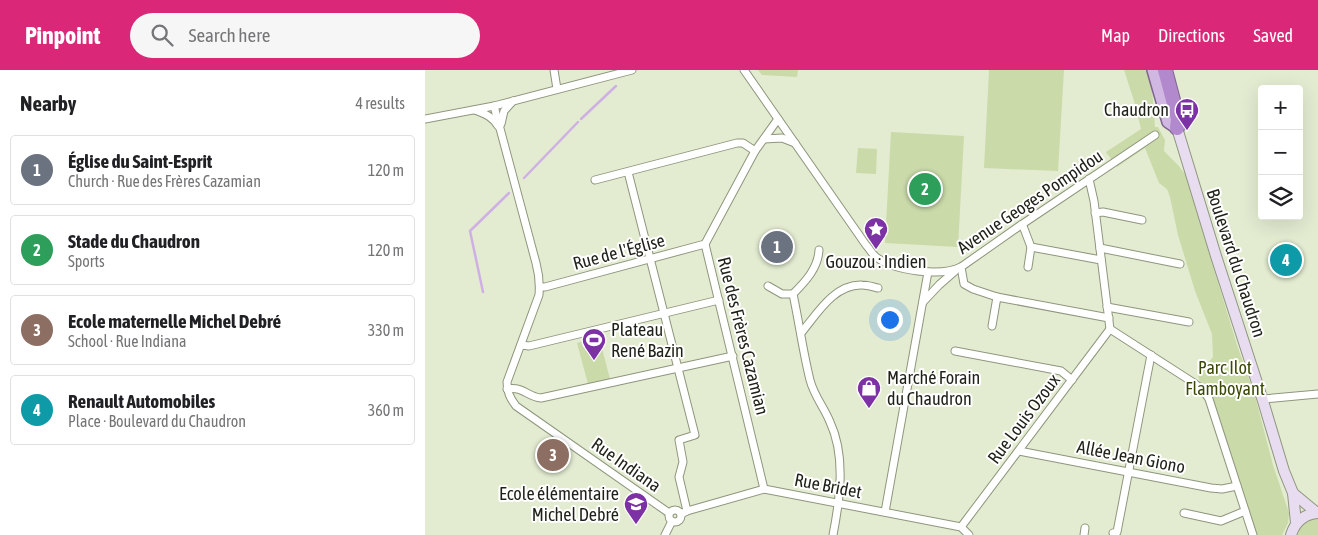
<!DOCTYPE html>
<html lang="en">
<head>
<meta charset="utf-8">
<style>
	:root { --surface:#fff; --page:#f6f6f6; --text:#202124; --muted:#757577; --line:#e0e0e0; --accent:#db2777 }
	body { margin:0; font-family:"Asap Condensed",sans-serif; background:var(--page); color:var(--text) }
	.controls { position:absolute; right:15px; top:15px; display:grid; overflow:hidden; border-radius:5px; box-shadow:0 5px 20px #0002 }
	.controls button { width:45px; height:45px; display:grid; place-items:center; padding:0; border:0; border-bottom:1px solid var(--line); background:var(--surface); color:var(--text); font:25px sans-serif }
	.you { position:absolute; left:464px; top:249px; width:18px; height:18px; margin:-12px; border:4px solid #fff; border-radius:50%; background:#1a73e8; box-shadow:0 0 0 8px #1a73e833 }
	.badge { display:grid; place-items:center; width:32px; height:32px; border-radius:50%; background:var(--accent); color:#fff; font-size:16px; font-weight:700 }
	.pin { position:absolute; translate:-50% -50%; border:2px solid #fff; box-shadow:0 1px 5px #0006 }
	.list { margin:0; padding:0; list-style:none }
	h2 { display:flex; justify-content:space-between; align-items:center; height:65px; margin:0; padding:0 20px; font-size:21px }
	h2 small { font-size:16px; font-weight:400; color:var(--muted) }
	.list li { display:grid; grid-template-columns:32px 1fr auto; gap:15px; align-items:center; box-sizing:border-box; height:70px; margin:0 10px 10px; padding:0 10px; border:1px solid var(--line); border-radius:5px }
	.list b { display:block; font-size:19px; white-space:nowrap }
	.list p { margin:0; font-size:16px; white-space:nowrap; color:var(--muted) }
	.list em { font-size:16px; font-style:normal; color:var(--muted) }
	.icon { flex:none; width:28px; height:28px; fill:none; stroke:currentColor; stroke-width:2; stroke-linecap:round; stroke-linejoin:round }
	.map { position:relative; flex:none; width:893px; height:465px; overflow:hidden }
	header { display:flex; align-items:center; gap:30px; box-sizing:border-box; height:70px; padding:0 25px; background:var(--accent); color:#fff }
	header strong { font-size:24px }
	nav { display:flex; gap:28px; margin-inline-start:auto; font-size:18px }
	.search { width:350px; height:45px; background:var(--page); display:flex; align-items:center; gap:12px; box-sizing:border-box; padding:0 18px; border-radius:28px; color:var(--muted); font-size:19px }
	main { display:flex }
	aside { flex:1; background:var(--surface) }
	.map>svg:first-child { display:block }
</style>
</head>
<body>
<header>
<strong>Pinpoint</strong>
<div class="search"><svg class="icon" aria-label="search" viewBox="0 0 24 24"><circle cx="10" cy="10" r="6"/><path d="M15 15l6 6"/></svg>Search here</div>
<nav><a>Map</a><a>Directions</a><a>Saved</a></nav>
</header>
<main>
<aside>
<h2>Nearby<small>4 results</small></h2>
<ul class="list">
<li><span class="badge" style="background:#6b7280">1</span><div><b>Église du Saint-Esprit</b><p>Church · Rue des Frères Cazamian</p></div><em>120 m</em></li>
<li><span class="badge" style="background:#2e9e5b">2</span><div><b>Stade du Chaudron</b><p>Sports</p></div><em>120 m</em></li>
<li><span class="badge" style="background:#8d6e63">3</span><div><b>Ecole maternelle Michel Debré</b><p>School · Rue Indiana</p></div><em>330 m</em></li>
<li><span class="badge" style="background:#0f9aa8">4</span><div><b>Renault Automobiles</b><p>Place · Boulevard du Chaudron</p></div><em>360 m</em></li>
</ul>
</aside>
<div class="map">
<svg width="893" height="465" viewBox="0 0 893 465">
	<rect width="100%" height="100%" fill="#e3ecd1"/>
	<g fill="#cadaa9">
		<path d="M333,0h40l-1,7 -35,-2z"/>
		<path d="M564,0h75l-6,101 -74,-3z"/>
		<path d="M699,0h22l6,18 3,39h3l7,13 -1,11 14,14 7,9 52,171 18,51 18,69 16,48 -1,10 -6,12h-26l-44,-135c-4,-8 -12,-16 -14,-24l15,-19 -1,-23 -17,-43 -17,-56 -8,-38 -3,-8 -8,-6 -14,-35 -28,19 -11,-15 35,-23 -6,-25z"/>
		<path d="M466,62l73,4 -6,111 -73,-4z"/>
		<path d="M433,78l19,1 -1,25 -20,-1z"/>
		<path d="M174,267l11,42 -22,5 -11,-41z"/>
		<path d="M890,449h3v16h-23c5,-9 9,-15 20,-16z"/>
	</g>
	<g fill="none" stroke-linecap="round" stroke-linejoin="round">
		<g stroke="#cfb0e4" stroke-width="2.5">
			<path d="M156,49l35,-33"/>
			<path d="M99,108l54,-56"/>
			<path d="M58,222l-13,-61 39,-38"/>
		</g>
		<g stroke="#8e967d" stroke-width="9">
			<g id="street">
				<path d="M129,0l3,19"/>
				<path d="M319,0l122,175c3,3 6,9 10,12 18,14 65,20 85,10l60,-42 134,-90"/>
				<path d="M69,36l42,157c3,11 4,20 3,32l-32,87c0,10 3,16 9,24l153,107"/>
				<path d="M50,40c10,4 17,6 23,16"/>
				<path d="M0,49l69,-13 138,-36"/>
				<path d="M76,54l3,-13 9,-10"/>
				<path d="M339,69l18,-1 13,5"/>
				<path d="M203,102l67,263 -16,5 4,22 -4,15 8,34"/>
				<path d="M664,109l5,22 16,128"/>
				<path d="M170,110l142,-37h6l12,8"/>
				<path d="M670,143l8,-1 39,8"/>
				<path d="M596,155l2,1 8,21 70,13"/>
				<path d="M675,178l80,16"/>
				<path d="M536,197l3,17 9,5 24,8"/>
				<path d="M603,197l3,-20"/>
				<path d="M343,216l14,8h11c13,-13 25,-26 26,-44"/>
				<path d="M115,217h5l160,-43"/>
				<path d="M368,224c6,28 10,58 17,86 4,16 14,27 20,42 16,34 10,77 3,113"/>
				<path d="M498,232l16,-17 16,-14"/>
				<path d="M682,237l82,15"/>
				<path d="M567,256l5,-29 112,21"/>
				<path d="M685,259l84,54c7,5 11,9 15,16l44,136"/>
				<path d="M376,263c16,-19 33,-49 61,-48 6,0 11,2 16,3"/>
				<path d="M96,275l8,1 190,-46"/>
				<path d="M530,281l106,20 11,9"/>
				<path d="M82,319c17,-3 20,8 34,9l192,-42"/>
				<path d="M838,329l55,-5"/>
				<path d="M594,381l192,37 11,1 15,-3"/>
				<path d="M339,419l-59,-245 50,-93 23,-32"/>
				<circle cx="250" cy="446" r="6"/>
				<path d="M460,442l43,-240"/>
				<path d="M759,443l37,8 24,-10"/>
				<path d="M256,444l6,-3 77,-22 197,38 8,8"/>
				<path d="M536,457l149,-198"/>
				<path d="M688,463l4,-1 34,-177"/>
				<path d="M240,465l7,-14"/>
				<path d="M659,465l1,-7"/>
			</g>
		</g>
		<g stroke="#8e967d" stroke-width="12">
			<g id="secondary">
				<path d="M752,58l39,128 47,145 21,70 9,22 3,30"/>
				<path d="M868,423l24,20"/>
				<path d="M866,465c4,-13 13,-21 27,-22"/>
			</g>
		</g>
		<g stroke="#7f658e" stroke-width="14">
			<path id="primary" d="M728,0l15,52 9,6"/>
		</g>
		<g stroke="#7f658e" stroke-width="16">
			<path id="highway" d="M740,0l13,49 -1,9"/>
		</g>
		<use href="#street" stroke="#fff" stroke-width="7"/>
		<use href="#secondary" stroke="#e8dcf0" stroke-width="10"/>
		<use href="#primary" stroke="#d1b8e2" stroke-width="11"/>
		<use href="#highway" stroke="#b389ce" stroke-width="14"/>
	</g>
	<defs>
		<g id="bus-pin" transform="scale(1.25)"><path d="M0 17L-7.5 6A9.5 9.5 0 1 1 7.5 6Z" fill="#7c32a4" stroke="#fff"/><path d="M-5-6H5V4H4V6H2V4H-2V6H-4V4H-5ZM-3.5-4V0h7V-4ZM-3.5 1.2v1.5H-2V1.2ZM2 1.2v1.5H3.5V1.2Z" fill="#fff"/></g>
		<g id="sight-pin" transform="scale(1.25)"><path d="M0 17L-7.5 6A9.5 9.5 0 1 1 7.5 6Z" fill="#7c32a4" stroke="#fff"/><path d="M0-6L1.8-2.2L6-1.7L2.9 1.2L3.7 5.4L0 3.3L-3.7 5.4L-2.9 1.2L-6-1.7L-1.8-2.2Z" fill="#fff"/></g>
		<g id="stadium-pin" transform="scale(1.25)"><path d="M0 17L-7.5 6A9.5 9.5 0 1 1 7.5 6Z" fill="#7c32a4" stroke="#fff"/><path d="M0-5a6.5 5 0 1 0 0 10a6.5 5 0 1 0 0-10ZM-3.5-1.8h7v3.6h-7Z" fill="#fff"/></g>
		<g id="shop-pin" transform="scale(1.25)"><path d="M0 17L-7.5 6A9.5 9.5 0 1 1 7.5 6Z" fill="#7c32a4" stroke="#fff"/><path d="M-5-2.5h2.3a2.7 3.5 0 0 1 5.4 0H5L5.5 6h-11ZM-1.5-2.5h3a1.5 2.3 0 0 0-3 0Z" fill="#fff"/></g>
		<g id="school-pin" transform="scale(1.25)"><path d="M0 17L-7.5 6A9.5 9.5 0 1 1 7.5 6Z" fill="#7c32a4" stroke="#fff"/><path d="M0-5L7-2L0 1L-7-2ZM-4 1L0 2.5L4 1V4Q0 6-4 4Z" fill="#fff"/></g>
	</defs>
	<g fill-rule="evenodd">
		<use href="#bus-pin" x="762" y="40"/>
		<use href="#sight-pin" x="451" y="159"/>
		<use href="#stadium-pin" x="169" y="270"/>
		<use href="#shop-pin" x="444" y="318"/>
		<use href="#school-pin" x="211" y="434"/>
	</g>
	<g text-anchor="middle" stroke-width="4" stroke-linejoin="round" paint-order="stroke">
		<g font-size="18" fill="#1e2117" stroke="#fff" text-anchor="end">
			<text x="744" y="46">Chaudron</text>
			<text x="451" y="198" text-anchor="middle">Gouzou : Indien</text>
			<text x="186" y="266" text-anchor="start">Plateau<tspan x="186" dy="21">René Bazin</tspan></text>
			<text x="462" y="314" text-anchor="start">Marché Forain<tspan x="462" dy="21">du Chaudron</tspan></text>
			<text x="194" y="430">Ecole élémentaire<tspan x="194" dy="21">Michel Debré</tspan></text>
		</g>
		<g font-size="18" fill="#1e2117" stroke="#fff">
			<text transform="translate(605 132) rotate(-34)" y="6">Avenue Geoges Pompidou</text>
			<text transform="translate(194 182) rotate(-15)" y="6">Rue de l'Église</text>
			<text transform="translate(811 193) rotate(72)" y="6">Boulevard du Chaudron</text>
			<text transform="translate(318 266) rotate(76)" y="6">Rue des Frères Cazamian</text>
			<text transform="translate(599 349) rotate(-53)" y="6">Rue Louis Ozoux</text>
			<text transform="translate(706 387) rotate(11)" y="6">Allée Jean Giono</text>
			<text transform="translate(201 395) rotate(35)" y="6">Rue Indiana</text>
			<text transform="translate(403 416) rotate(11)" y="6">Rue Bridet</text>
		</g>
		<g font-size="18" fill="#394804" stroke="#fff">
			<text x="800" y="304">Parc Ilot<tspan x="800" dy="21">Flamboyant</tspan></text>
		</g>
	</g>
</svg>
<div class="controls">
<button>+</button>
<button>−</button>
<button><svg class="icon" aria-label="layers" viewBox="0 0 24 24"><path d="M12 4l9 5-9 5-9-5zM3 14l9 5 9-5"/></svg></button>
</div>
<div class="you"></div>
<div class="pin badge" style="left:352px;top:177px;background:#6b7280">1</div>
<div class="pin badge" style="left:500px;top:119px;background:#2e9e5b">2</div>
<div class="pin badge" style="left:128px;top:385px;background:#8d6e63">3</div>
<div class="pin badge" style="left:861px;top:190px;background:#0f9aa8">4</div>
</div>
</main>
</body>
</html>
